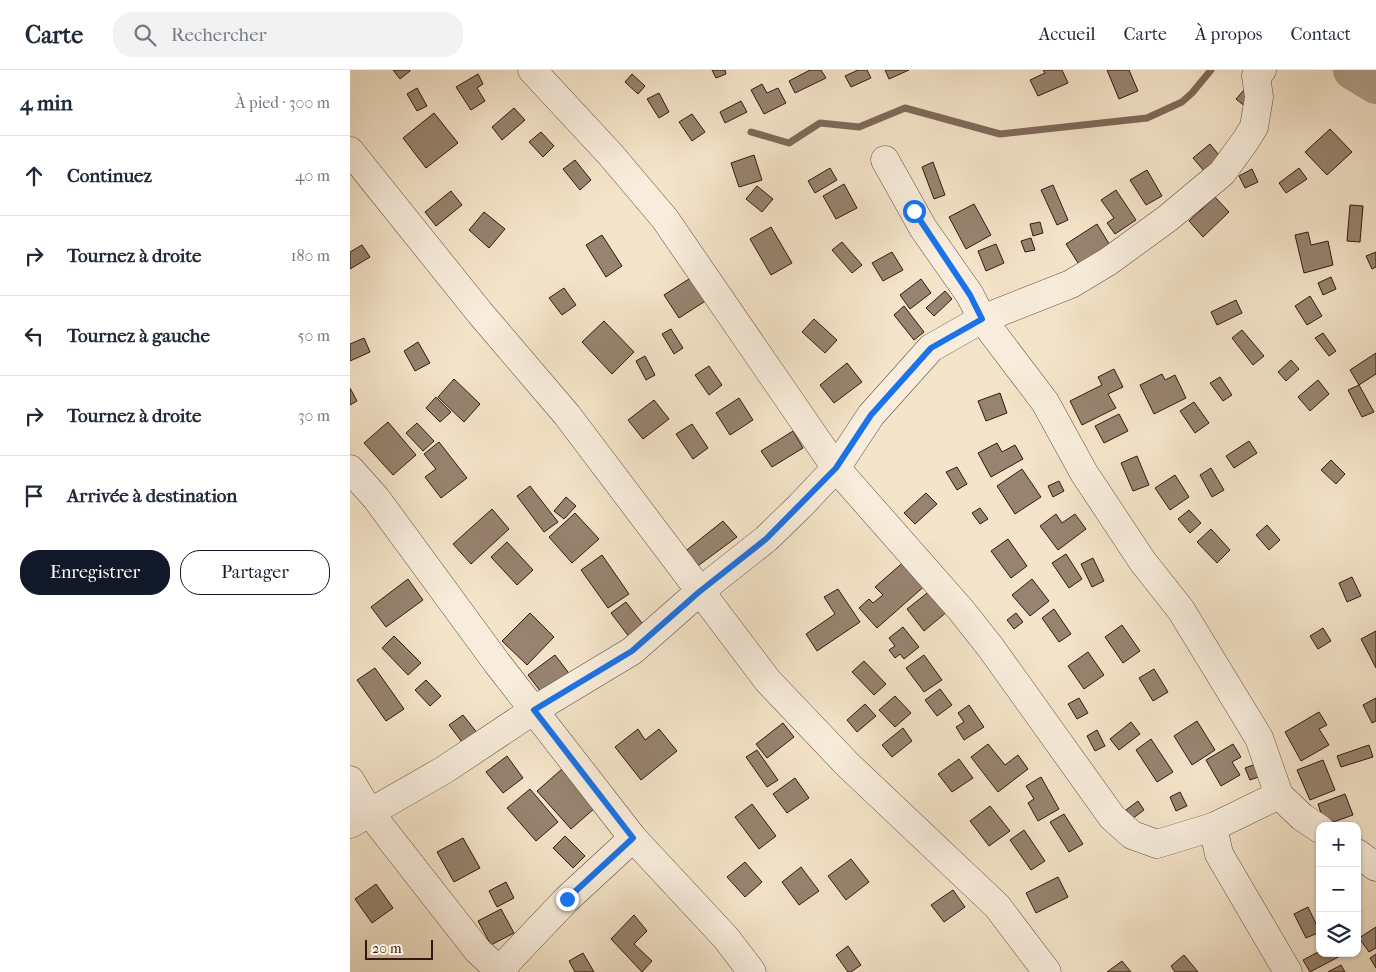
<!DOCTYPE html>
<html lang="fr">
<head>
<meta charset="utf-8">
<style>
	:root { --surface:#fff; --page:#f2f2f3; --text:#1f2937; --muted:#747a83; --line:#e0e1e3; --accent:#111827 }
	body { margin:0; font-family:"IM FELL French Canon",serif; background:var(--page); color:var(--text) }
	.controls { position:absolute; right:15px; bottom:15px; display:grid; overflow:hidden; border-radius:10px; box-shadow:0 1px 4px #0004 }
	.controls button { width:45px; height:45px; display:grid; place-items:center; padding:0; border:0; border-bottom:1px solid var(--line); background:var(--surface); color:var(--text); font:25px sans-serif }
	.scale { position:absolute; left:15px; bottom:12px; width:68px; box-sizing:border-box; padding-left:5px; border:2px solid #33190e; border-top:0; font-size:14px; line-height:18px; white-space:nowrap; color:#33190e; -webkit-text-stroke:4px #f8eddc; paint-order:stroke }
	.stop { position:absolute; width:15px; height:15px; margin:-11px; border:4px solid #1a73e8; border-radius:50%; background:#fff }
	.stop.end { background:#1a73e8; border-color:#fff; box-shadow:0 1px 5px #0008 }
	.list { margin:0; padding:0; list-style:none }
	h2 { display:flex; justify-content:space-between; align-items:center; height:65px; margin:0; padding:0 20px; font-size:21px }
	h2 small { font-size:16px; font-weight:400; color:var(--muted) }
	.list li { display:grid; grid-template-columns:32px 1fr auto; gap:15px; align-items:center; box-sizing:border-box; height:80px; padding:0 20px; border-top:1px solid var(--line) }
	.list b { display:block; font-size:19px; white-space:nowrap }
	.list em { font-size:16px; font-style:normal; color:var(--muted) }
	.actions { display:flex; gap:10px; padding:15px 20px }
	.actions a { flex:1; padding:11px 0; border:1px solid var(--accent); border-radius:20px; text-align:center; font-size:18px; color:var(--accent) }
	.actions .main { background:var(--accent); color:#fff }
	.icon { flex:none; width:28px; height:28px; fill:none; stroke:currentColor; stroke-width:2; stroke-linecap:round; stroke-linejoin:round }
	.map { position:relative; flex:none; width:1026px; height:902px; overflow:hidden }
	header { display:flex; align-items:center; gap:30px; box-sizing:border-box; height:70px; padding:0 25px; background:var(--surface); border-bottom:1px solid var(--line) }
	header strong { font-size:24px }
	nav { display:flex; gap:28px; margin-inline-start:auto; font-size:18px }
	.search { width:350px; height:45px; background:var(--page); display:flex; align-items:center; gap:12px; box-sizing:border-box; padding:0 18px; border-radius:20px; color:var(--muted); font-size:19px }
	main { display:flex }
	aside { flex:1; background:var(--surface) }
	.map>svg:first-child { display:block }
</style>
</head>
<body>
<header>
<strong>Carte</strong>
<div class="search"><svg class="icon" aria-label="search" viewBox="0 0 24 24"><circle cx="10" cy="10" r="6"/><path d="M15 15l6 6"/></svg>Rechercher</div>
<nav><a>Accueil</a><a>Carte</a><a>À propos</a><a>Contact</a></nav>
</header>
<main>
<aside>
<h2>4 min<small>À pied · 300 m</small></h2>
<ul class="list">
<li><svg class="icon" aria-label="ahead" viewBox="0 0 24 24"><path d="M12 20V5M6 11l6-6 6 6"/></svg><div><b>Continuez</b></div><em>40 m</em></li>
<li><svg class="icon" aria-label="right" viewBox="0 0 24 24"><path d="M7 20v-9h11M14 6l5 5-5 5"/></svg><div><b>Tournez à droite</b></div><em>180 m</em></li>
<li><svg class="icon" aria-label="left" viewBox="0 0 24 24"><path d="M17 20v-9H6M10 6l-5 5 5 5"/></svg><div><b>Tournez à gauche</b></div><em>50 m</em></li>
<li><svg class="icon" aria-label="right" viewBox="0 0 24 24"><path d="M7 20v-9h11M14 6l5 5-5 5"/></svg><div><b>Tournez à droite</b></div><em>30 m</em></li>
<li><svg class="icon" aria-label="arrive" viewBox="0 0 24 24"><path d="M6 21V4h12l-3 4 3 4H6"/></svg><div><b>Arrivée à destination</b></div></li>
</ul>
<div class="actions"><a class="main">Enregistrer</a><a>Partager</a></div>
</aside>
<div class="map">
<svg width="1026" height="902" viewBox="0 0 1026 902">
	<rect width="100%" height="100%" fill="#f4e4c9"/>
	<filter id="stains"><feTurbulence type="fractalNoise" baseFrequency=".004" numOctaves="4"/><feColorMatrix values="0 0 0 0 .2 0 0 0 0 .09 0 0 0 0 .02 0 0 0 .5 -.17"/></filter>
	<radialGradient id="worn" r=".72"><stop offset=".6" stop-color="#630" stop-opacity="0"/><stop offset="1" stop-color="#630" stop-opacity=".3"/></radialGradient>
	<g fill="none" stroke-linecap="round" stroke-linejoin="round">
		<path stroke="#7f6958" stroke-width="7" d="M401,62l38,11 31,-20 39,4 46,-19 95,26 147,-16 35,-16 10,-9 19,-23"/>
		<path stroke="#b29f89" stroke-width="40" d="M1003,0l23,14"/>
	</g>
	<g fill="#97836f" stroke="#33190e">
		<path d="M43,0h17v1l-10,8z"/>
		<path d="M362,0h13l1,4 -10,4z"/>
		<path d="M460,0h11l5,8 -31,15 -6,-12z"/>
		<path d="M508,0h9l4,8 -20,9 -6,-11z"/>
		<path d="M535,0h24l-20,9z"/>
		<path d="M693,0h19l6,13 -30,13 -8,-16 15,-7z"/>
		<path d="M757,0h22l9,21 -19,8z"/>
		<path d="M128,4l5,10 -6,4 8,13 -14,9 -15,-23z"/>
		<path d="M282,4l13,12 -7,8 -13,-12z"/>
		<path d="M412,14l5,9 11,-5 8,15 -22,11 -13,-24z"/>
		<path d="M67,18l10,18 -10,5 -10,-17z"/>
		<path d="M894,20l9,8 -7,9 -10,-8z"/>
		<path d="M309,23l10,19 -10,6 -12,-19z"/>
		<path d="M391,31l6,11 -22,11 -5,-11z"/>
		<path d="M164,38l11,12 -23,20 -10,-13z"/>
		<path d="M84,43l24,30 -32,25 -23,-30z"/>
		<path d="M342,44l13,18 -13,9 -13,-19z"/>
		<path d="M980,59l22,23 -25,23 -22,-23z"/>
		<path d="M191,62l13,14 -11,11 -14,-15z"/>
		<path d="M860,74l12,15 -17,13 -12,-14z"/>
		<path d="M404,85l8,25 -23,7 -8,-24z"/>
		<path d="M225,90l16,20 -11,10 -17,-21z"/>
		<path d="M583,92l12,33 -11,4 -12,-32z"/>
		<path d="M480,98l7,12 -22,13 -7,-12z"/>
		<path d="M949,98l8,11 -21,14 -7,-10z"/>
		<path d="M902,99l6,13 -13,6 -6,-12z"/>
		<path d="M797,100l15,26 -16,9 -16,-25z"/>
		<path d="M494,114l13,24 -21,11 -13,-23z"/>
		<path d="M703,115l15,35 -11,5 -16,-35z"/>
		<path d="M407,116l16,13 -11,13 -16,-13z"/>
		<path d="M766,120l20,30 -21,14 -8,-11 7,-5 -13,-18z"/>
		<path d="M101,121l11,14 -26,21 -11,-14z"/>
		<path d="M865,127l14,15 -26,25 -14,-16z"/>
		<path d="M624,134l17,31 -25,14 -17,-32z"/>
		<path d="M1000,135l13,1 -3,36 -13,-1z"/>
		<path d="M134,142l21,17 -16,19 -20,-18z"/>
		<path d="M690,152l3,11 -10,3 -3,-12z"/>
		<path d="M747,154l14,23 -31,19 -14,-22z"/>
		<path d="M421,157l21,36 -21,12 -21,-36z"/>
		<path d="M958,162l3,13 17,-4 5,24 -29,8 -9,-38z"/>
		<path d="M252,165l20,31 -16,11 -20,-32z"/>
		<path d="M681,168l4,12 -10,2 -4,-11z"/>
		<path d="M492,172l20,23 -10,8 -20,-23z"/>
		<path d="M646,174l8,19 -18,8 -8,-20z"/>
		<path d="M12,175l8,12 -20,12v-17z"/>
		<path d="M542,182l11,18 -20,11 -11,-18z"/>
		<path d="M1026,182v15l-4,2 -6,-13z"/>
		<path d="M342,207l15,23 -28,18 -15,-23z"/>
		<path d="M981,207l5,12 -13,6 -5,-12z"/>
		<path d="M571,209l10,14 -21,16 -10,-14z"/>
		<path d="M214,218l12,17 -14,10 -13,-17z"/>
		<path d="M595,221l7,8 -18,17 -8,-8z"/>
		<path d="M960,226l12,20 -15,9 -12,-19z"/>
		<path d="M886,230l6,13 -25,12 -6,-13z"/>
		<path d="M554,236l20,26 -10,8 -20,-25z"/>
		<path d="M464,249l23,21 -12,13 -23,-21z"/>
		<path d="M254,251l30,31 -22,22 -30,-32z"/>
		<path d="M321,259l12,19 -9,6 -12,-20z"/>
		<path d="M892,260l22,26 -11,9 -21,-27z"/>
		<path d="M973,263l13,18 -7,5 -14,-18z"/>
		<path d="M14,268l6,14 -20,9v-17z"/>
		<path d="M68,272l12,21 -15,8 -11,-20z"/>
		<path d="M1026,283v21l-17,11 -9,-15z"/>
		<path d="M295,286l10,19 -9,5 -10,-19z"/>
		<path d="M941,290l8,9 -13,12 -8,-9z"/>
		<path d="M497,293l15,19 -28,21 -14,-18z"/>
		<path d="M359,296l13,19 -13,10 -14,-20z"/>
		<path d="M764,299l9,18 -15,7 8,14 -34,17 -12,-24 32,-16 -4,-8z"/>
		<path d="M812,304l3,6 10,-5 11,23 -32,16 -14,-29z"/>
		<path d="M870,307l12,18 -9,6 -13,-18z"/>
		<path d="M104,309l26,25 -16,18 -26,-25z"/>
		<path d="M968,310l11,14 -19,17 -12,-14z"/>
		<path d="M1009,315l15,27 -12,5 -14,-27z"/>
		<path d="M0,318l7,13 -7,4z"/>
		<path d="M650,323l7,20 -21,8 -8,-20z"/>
		<path d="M86,327l15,15 -11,10 -14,-14z"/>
		<path d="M389,328l14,22 -23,15 -14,-22z"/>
		<path d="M304,330l15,19 -26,20 -15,-19z"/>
		<path d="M844,332l15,21 -14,10 -15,-22z"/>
		<path d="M769,344l9,17 -24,12 -9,-17z"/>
		<path d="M38,352l28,33 -23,20 -29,-32z"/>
		<path d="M67,353l17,18 -11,10 -17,-18z"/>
		<path d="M342,354l16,24 -15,11 -17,-25z"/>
		<path d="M443,361l10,17 -31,19 -11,-16z"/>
		<path d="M899,371l8,12 -23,15 -8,-12z"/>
		<path d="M89,372l28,36 -26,20 -16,-21 11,-8 -12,-15z"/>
		<path d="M647,373l5,9 13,-7 8,14 -32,18 -13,-24z"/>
		<path d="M787,386l12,29 -16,6 -12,-28z"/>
		<path d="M981,390l14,14 -9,10 -15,-14z"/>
		<path d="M607,397l10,17 -10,6 -11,-18z"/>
		<path d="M861,398l13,22 -12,7 -12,-22z"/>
		<path d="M672,399l19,28 -26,17 -18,-28z"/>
		<path d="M825,405l14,22 -19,13 -15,-22z"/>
		<path d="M709,411l5,10 -11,6 -5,-11z"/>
		<path d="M180,416l28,36 -14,10 -27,-36z"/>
		<path d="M576,423l11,11 -22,20 -11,-11z"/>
		<path d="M216,427l10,9 -12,13 -10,-8z"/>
		<path d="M630,438l8,11 -8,5 -8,-11z"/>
		<path d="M142,439l17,20 -38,35 -18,-20z"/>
		<path d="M839,440l12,13 -11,10 -12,-14z"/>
		<path d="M225,443l24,26 -27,24 -23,-26z"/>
		<path d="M706,444l6,9 13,-9 11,15 -28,21 -18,-24z"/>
		<path d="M373,451l14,16 -42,31 -12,-15z"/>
		<path d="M917,455l13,15 -11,10 -13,-15z"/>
		<path d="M861,459l19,21 -13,13 -20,-21z"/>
		<path d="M658,469l19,27 -16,12 -20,-27z"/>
		<path d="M157,472l26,28 -16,15 -26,-28z"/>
		<path d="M716,484l16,25 -13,9 -17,-25z"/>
		<path d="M252,485l27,39 -21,14 -27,-38z"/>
		<path d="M743,488l11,23 -12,6 -11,-23z"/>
		<path d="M557,489l21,24 -51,45 -18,-20 10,-9 4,4 10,-8 -8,-8z"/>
		<path d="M1002,507l9,19 -14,6 -8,-19z"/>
		<path d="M58,509l15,21 -37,27 -15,-20z"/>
		<path d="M682,509l17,22 -19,15 -18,-21z"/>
		<path d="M488,519l22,33 -43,29 -11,-17 29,-20 -11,-17z"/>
		<path d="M581,520l17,21 -24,20 -17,-22z"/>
		<path d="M276,532l22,29 -15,11 -22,-29z"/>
		<path d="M704,539l17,25 -12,8 -17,-24z"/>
		<path d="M180,543l24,24 -27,28 -25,-24z"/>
		<path d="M666,543l7,9 -9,7 -7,-9z"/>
		<path d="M772,555l18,26 -17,12 -18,-26z"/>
		<path d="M553,557l16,20 -15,12 -4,-5 -5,4 -6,-8 6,-4 -6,-8z"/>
		<path d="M973,558l8,13 -13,8 -8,-13z"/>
		<path d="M1026,561v37l-15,-29z"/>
		<path d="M44,566l27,27 -13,12 -26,-27z"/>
		<path d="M738,582l16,23 -20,14 -16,-23z"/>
		<path d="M205,585l16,21 -27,20 -16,-21z"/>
		<path d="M574,585l18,25 -18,12 -18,-24z"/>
		<path d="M514,591l22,23 -12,11 -22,-23z"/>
		<path d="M25,598l29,41 -18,12 -29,-41z"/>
		<path d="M804,599l14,23 -15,9 -14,-23z"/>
		<path d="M76,610l15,16 -11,10 -15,-16z"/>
		<path d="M590,619l12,16 -15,11 -12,-16z"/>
		<path d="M545,626l16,17 -16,14 -16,-17z"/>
		<path d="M729,628l9,15 -11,6 -9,-15z"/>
		<path d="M1026,628v23l-4,2 -9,-18z"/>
		<path d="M515,634l11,12 -19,16 -10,-12z"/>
		<path d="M619,635l15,22 -20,13 -8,-13 8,-5 -6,-9z"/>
		<path d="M969,642l8,13 -8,4 10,16 -28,16 -16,-29z"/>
		<path d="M113,645l19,24 -14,11 -19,-25z"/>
		<path d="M847,651l18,29 -23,15 -18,-29z"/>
		<path d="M781,652l9,12 -21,16 -9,-11z"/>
		<path d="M433,653l11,14 -27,21 -11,-14z"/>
		<path d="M553,658l9,13 -20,16 -10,-12z"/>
		<path d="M288,659l7,11 14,-11 18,22 -36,29 -26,-33z"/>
		<path d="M747,660l8,16 -10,5 -8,-15z"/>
		<path d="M801,669l22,33 -16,10 -21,-32z"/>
		<path d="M638,674l17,21 13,-10 10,14 -30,23 -27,-35z"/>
		<path d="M883,674l8,13 -9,5 8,13 -19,11 -15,-26z"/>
		<path d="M1019,675l4,12 -32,10 -4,-11z"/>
		<path d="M407,680l21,30 -11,7 -21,-30z"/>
		<path d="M157,686l16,22 -20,15 -17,-21z"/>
		<path d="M609,689l14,19 -21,14 -14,-18z"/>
		<path d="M973,690l12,30 -25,10 -13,-30z"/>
		<path d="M906,694l5,12 -11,4 -5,-12z"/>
		<path d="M212,699l34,38 -25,22 -34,-38z"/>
		<path d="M691,707l18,32 -21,12 -10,-18 6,-4 -8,-13z"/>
		<path d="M445,708l14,20 -22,15 -14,-19z"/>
		<path d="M180,719l28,33 -22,19 -29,-33z"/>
		<path d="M830,722l7,14 -11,5 -6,-14z"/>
		<path d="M995,724l8,21 -28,10 -7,-21z"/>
		<path d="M788,731l6,9 -12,9 -6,-9z"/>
		<path d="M402,734l24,32 -17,13 -24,-32z"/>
		<path d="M640,736l20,25 -21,15 -19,-25z"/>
		<path d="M714,744l19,30 -14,8 -19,-30z"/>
		<path d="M674,760l21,31 -14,9 -21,-30z"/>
		<path d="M215,766l20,20 -12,12 -20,-20z"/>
		<path d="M113,768l17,30 -26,14 -17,-30z"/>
		<path d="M501,789l18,23 -23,18 -18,-24z"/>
		<path d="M395,792l17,20 -17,15 -18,-20z"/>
		<path d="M451,797l18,24 -20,14 -17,-23z"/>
		<path d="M708,807l10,20 -32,16 -10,-20z"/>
		<path d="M156,812l8,16 -17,9 -8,-16z"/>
		<path d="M26,814l17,24 -21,15 -17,-24z"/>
		<path d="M603,820l12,17 -21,15 -13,-17z"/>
		<path d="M958,837l12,25 -14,6 -12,-24z"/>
		<path d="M151,839l13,24 -23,12 -13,-24z"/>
		<path d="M284,845l13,16 -13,13 18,17 -10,11 -31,-33z"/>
		<path d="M1026,857v21l-7,4 -10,-14z"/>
		<path d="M498,876l13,19 -10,7h-3l-12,-17z"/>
		<path d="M970,881v2h26l-36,19 -7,-12z"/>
		<path d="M233,883l11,19h-19l-6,-11z"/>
		<path d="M1026,884v14l-6,-10z"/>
		<path d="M834,885l14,17h-23l-4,-6z"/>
		<path d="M772,891l9,11h-24z"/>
		<path d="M991,895l4,7h-17z"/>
	</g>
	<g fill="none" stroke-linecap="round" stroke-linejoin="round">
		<g stroke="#634c3d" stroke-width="29">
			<g id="minor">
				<path d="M182,0l78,84 55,65 171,249 125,142 30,38 121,169 20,18 25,9 56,-17 66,-32"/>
				<path d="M0,81l130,162 87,102 201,266 79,83 150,142 50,66"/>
				<path d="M535,90l38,68 47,67 12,24 63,83 39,71 59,89 38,48 78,128 20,57 23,22 18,12"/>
				<path d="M0,399l26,29 121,165 136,175 93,100 26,34"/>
				<path d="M0,710l20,33 108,138 23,21"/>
				<path d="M0,754l94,-54 90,-60 98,-59 67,-59 67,-53 34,-33 36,-38 35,-53 60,-67 51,-29 89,-35 38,-23 59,-43 54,-45 24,-33 8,-13 5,-30 -3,-21 6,-6"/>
				<path d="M863,757l6,27 69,118"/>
				<path d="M1007,783l19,14"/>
				<path d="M152,902l6,-11 59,-62 66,-61"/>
			</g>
		</g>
		<use href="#minor" stroke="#f8eddc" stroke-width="28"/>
	</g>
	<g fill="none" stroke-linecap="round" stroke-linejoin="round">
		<path stroke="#1a73e8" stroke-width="6" d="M217,829l66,-61 -99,-128 98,-59 67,-59 67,-53 70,-71 35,-53 60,-67 51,-29 -12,-24 -56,-84"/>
	</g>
	<rect width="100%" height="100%" filter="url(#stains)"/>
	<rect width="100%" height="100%" fill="url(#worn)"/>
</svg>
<div class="controls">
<button>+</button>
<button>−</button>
<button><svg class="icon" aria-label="layers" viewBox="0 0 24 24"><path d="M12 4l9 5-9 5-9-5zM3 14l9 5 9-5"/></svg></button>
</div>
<div class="scale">20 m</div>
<div class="stop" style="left:564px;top:141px"></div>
<div class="stop end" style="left:217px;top:829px"></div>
</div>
</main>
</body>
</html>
